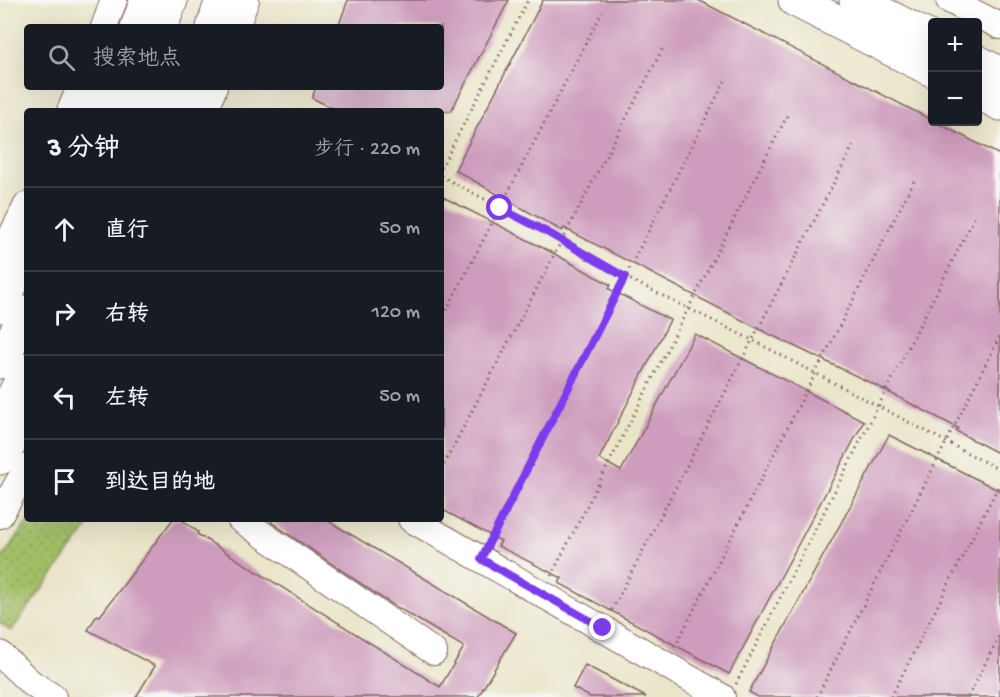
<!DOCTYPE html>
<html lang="zh">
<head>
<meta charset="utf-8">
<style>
	:root { --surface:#171b24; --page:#20242c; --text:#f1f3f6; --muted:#9ea1a6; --line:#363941 }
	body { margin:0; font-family:"Gochi Hand","LXGW WenKai TC",sans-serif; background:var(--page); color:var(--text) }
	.controls { position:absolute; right:18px; top:18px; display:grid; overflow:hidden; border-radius:6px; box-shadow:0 6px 24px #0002 }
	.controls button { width:54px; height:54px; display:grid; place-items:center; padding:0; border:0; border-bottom:2px solid var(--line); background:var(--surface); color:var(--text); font:30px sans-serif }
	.stop { position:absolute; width:18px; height:18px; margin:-14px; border:4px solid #7c3aed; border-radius:50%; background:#fff }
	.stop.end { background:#7c3aed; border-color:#fff; box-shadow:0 2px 6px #0008 }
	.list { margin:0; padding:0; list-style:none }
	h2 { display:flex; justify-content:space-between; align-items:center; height:78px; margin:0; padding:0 24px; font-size:26px }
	h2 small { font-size:20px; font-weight:400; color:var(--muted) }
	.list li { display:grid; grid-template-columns:39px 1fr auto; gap:18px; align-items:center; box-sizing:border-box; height:84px; padding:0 24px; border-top:2px solid var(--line) }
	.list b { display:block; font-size:22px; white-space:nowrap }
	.list em { font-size:20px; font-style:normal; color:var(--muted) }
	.icon { flex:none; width:33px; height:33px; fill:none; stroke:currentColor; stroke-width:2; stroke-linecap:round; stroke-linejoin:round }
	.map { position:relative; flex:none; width:1000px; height:697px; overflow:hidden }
	.search { position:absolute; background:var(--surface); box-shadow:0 6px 24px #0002; left:24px; top:24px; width:420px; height:66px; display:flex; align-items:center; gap:15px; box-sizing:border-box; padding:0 21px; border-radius:6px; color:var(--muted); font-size:22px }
	.panel { position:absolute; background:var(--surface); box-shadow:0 6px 24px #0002; left:24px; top:108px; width:420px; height:414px; border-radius:6px }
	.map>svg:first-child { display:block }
</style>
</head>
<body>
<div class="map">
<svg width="1000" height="697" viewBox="0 0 1000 697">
	<defs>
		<pattern id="green-dots" width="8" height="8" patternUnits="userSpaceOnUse" patternTransform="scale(1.5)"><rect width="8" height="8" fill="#a2bf66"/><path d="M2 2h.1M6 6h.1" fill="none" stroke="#869b54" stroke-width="1.8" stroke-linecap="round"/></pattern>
	</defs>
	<rect width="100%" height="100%" fill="#f6f6f2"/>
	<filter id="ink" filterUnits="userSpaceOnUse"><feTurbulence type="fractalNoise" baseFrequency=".0167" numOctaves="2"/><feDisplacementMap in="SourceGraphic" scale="12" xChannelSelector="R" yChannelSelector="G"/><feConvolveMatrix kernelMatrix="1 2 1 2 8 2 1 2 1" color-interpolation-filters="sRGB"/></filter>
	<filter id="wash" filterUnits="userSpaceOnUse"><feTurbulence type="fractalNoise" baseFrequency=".008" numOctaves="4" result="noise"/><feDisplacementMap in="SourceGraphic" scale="24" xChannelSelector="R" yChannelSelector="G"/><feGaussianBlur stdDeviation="1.35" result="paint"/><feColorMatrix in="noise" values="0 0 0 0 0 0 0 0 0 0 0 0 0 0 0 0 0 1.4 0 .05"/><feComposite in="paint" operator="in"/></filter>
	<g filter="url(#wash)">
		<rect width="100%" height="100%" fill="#eae5c8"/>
		<path fill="url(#green-dots)" stroke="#766f48" stroke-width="1.5" d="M30,519h64l-83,112 -11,-8v-62z"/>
		<g id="blocks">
			<g fill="#ce9cbc">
				<path d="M348,0h161l-58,111h-112l-27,-13 4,-11h125v-60h-103z"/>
				<path d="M543,0h155l302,155v299l-44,-23 2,-3 -83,-43 -106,-51 -205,-106 -2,3 -107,-61z"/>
				<path d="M441,196l110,56 60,33 -2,4 61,31 -71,139 22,12 74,-137 169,87 -135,253 -170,-91 3,-5 -64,-32 3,-5 -60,-32z"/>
				<path d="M889,435l111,56v206h-242l-9,-5z"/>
				<path d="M173,519h8l17,13 -1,2 243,153 24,-40 -79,-47 -114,-78 2,-3h52l191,114 -38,64h-342l19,-31 -67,-36 9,-15 3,1z"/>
				<path d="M585,665l61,32h-56l-17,-9z"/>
			</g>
		</g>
	</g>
	<g filter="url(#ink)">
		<use href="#blocks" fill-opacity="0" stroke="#826462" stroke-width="1.5"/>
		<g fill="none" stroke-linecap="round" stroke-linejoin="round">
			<g stroke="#826462" stroke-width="28">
				<g id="minor">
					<path d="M949,0l51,26"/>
					<path d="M104,27l10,-27"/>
					<path d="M236,27l10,-27"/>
					<path d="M70,111l10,-24"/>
					<path d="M205,111l9,-24"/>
					<path d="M0,259l27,-54"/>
					<path d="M0,515l27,-48"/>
					<path d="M240,519l194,133"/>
					<path d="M411,519l311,178"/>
					<path d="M0,654l31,29 22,14"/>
				</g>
			</g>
			<g stroke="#826462" stroke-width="35">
				<g id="major">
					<path d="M795,0l137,70"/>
					<path d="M856,0l76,39"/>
					<path d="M137,27l10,-27"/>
					<path d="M213,27l9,-27"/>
					<path d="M978,62l22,12"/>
					<path d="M978,92l22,12"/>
					<path d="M97,111l11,-24"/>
					<path d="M176,111l11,-24"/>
					<path d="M0,306l27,-53"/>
					<path d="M0,458l27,-40"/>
				</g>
			</g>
			<g stroke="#826462" stroke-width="35">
				<g id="highway">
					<path d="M161,27l10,-27"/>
					<path d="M125,111l10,-24"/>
					<path d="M149,111l11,-24"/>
					<path d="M0,362l27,-50"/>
					<path d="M0,423l27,-54"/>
				</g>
			</g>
			<g stroke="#826462" stroke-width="3" stroke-dasharray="1.5 4.5" stroke-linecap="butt">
				<path d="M441,168l87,-168"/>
				<path d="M441,176l104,55 80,46 127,63 248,130"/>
				<path d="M441,321l161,-309"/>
				<path d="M441,470l222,-422"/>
				<path d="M490,542l235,-461"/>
				<path d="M551,576l237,-462"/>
				<path d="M612,610l241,-464"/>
				<path d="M675,647l240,-468"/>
				<path d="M736,684l240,-469"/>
				<path d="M817,697l183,-361"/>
				<path d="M891,697l109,-214"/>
				<path d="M968,697l32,-62"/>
			</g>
			<use href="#minor" stroke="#fff" stroke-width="26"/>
			<use href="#major" stroke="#fff" stroke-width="33"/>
			<use href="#highway" stroke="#fff" stroke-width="33"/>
		</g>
	</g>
	<g fill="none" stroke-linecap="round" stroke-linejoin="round" filter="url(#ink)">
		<path stroke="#7c3aed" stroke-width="8" d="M500,208l45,23 80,46 -144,282 122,69"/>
	</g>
</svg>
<div class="controls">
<button>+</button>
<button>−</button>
</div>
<div class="stop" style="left:500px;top:208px"></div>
<div class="stop end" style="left:603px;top:628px"></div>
<div class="search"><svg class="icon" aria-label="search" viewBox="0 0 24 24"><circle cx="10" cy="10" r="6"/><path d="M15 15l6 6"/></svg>搜索地点</div>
<section class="panel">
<h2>3 分钟<small>步行 · 220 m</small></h2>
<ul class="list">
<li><svg class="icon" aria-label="ahead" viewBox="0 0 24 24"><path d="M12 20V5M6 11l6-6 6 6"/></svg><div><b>直行</b></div><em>50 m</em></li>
<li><svg class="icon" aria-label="right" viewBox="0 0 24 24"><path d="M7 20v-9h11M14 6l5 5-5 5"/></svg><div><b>右转</b></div><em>120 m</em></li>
<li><svg class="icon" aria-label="left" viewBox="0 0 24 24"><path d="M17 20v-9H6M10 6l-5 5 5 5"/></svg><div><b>左转</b></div><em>50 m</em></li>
<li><svg class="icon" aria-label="arrive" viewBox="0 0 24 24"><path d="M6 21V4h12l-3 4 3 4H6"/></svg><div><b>到达目的地</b></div></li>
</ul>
</section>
</div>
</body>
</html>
